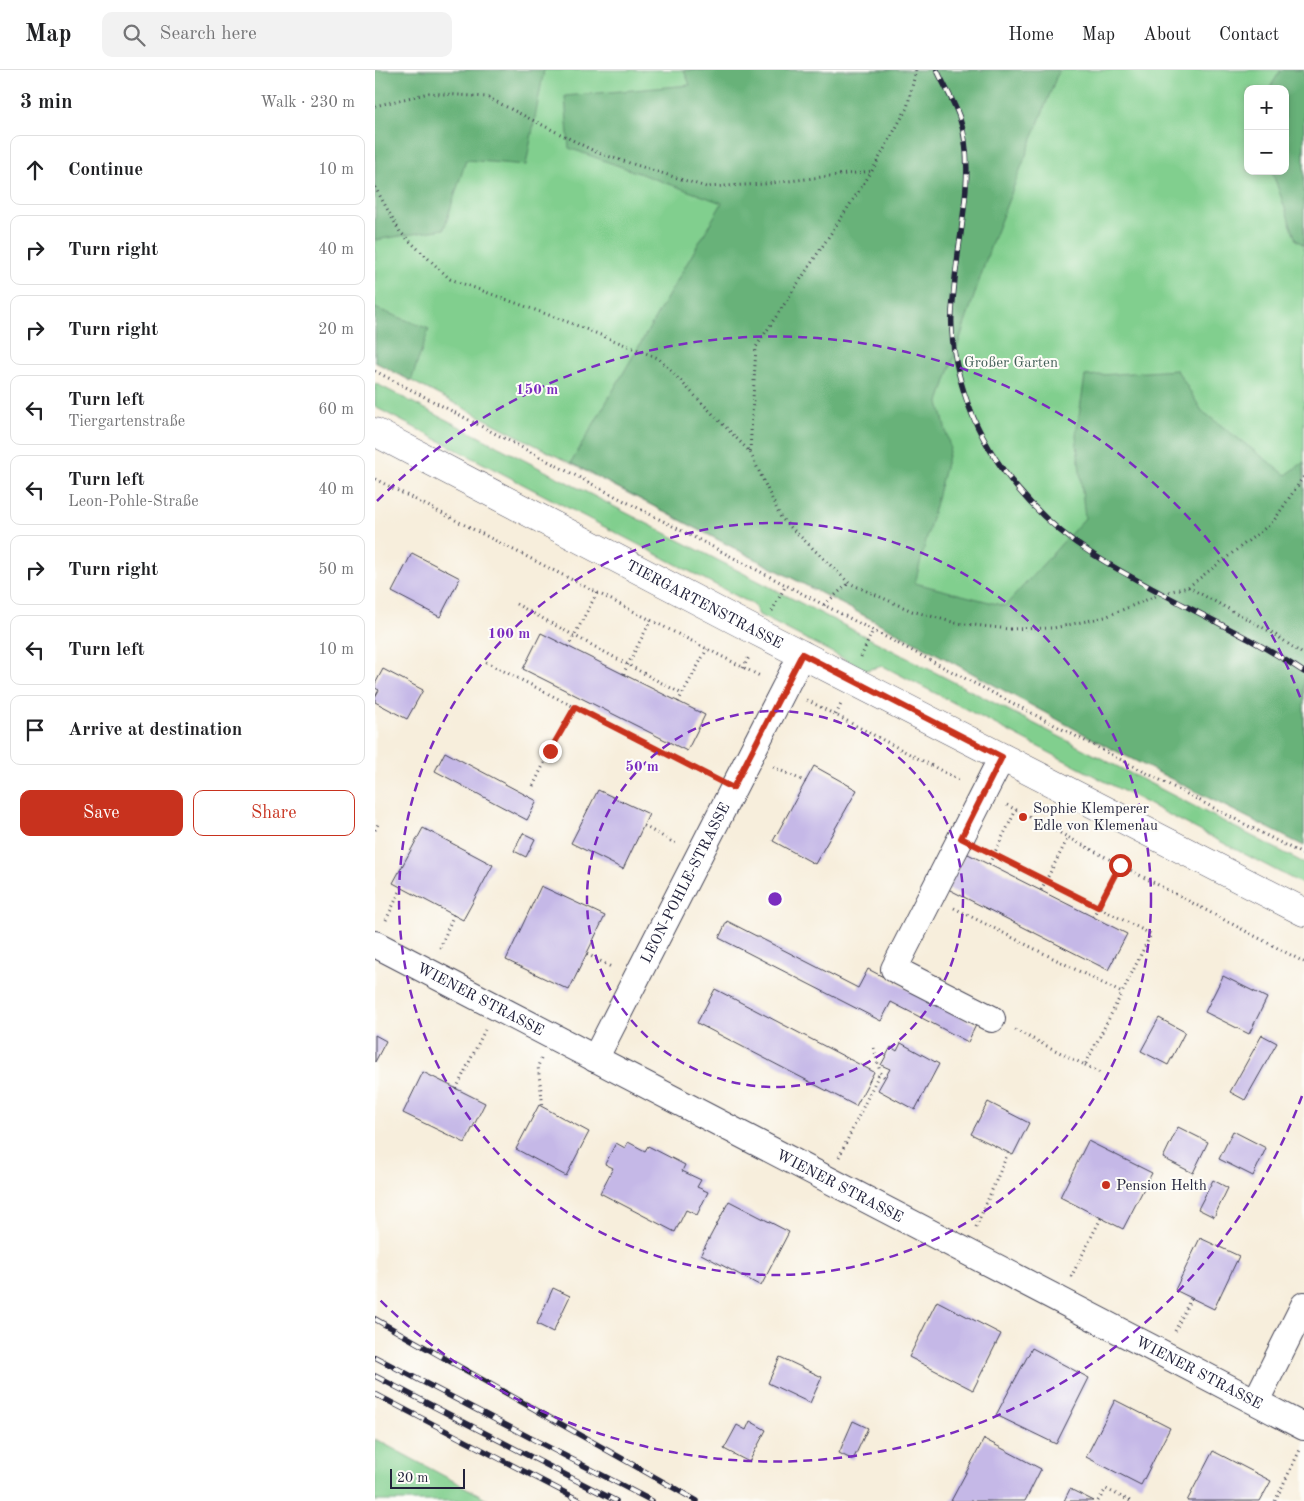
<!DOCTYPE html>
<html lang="en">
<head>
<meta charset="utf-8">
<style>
	:root { --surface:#fff; --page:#f2f2f2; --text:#202124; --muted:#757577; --line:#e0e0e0; --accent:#c8321e }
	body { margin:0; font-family:"Old Standard TT",serif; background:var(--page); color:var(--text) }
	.controls { position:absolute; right:15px; top:15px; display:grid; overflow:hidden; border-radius:10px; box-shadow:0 2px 8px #0003 }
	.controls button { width:45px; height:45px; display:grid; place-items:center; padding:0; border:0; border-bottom:1px solid var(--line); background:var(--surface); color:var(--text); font:25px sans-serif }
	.scale { position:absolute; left:15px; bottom:12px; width:75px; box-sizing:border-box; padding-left:5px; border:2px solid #22223b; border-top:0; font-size:14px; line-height:18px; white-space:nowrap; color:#22223b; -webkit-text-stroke:4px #fdfcf7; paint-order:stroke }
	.stop { position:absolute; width:15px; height:15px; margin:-11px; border:4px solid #c8321e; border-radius:50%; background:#fff }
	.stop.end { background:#c8321e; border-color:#fff; box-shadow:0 1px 5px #0008 }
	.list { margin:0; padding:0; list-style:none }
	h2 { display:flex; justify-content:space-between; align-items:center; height:65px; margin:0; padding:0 20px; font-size:21px }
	h2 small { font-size:16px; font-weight:400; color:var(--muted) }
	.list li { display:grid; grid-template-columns:32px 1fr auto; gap:15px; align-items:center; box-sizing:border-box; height:70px; margin:0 10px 10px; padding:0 10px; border:1px solid var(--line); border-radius:10px }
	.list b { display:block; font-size:19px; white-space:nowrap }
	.list p { margin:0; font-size:16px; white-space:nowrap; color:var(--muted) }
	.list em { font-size:16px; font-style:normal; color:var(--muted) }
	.actions { display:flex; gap:10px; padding:15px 20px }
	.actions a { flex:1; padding:11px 0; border:1px solid var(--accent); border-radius:10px; text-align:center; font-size:18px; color:var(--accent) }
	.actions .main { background:var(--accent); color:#fff }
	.icon { flex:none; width:28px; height:28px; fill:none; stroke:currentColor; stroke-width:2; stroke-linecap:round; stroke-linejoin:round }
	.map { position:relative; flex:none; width:929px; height:1431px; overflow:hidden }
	header { display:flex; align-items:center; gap:30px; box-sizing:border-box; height:70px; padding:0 25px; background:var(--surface); border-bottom:1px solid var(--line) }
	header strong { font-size:24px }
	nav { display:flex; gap:28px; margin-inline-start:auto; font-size:18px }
	.search { width:350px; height:45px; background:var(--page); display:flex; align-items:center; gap:12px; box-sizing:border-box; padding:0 18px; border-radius:10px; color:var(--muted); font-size:19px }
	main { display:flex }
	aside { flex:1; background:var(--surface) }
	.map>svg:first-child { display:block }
</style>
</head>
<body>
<header>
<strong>Map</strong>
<div class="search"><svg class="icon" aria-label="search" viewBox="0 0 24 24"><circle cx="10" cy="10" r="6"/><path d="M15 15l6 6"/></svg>Search here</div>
<nav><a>Home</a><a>Map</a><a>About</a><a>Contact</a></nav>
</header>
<main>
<aside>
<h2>3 min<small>Walk · 230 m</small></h2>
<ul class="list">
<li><svg class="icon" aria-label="ahead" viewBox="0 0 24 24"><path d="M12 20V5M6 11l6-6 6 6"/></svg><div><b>Continue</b></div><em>10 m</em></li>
<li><svg class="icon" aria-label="right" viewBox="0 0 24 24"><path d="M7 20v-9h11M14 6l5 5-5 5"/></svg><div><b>Turn right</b></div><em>40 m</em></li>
<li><svg class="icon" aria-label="right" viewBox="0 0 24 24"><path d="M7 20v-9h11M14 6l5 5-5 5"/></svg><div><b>Turn right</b></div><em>20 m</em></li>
<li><svg class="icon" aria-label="left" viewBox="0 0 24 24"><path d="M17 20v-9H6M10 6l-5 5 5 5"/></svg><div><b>Turn left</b><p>Tiergartenstraße</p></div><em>60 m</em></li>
<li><svg class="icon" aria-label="left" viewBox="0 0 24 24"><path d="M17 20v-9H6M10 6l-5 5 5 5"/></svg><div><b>Turn left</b><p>Leon-Pohle-Straße</p></div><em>40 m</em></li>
<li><svg class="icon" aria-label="right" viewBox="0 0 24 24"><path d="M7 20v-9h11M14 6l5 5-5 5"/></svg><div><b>Turn right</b></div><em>50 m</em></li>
<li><svg class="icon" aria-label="left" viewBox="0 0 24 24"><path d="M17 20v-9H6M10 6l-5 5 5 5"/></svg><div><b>Turn left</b></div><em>10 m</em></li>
<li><svg class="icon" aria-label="arrive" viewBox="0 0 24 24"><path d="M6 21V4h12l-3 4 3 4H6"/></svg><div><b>Arrive at destination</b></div></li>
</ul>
<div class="actions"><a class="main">Save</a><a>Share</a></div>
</aside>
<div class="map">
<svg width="929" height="1431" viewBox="0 0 929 1431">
	<rect width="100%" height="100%" fill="#fdfcf7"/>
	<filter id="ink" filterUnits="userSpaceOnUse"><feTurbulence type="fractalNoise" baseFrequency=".02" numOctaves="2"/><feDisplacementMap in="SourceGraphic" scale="10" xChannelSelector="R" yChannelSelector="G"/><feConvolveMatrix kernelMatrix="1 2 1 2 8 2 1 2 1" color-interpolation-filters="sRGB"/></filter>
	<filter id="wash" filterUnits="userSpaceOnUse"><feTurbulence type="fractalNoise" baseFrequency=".0096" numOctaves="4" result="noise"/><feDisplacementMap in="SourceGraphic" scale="20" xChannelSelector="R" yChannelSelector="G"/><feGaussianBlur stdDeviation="1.12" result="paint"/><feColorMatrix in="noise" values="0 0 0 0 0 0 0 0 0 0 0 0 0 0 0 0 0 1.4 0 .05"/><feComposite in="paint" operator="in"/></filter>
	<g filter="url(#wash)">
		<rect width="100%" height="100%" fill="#f7eedc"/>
		<g fill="#81cf8e" stroke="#527864" fill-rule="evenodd">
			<path d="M0,0h929v776l-196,-99 -193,-105 -540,-280zM873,19h37v82h-37z"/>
			<path d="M0,313l929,480v22l-421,-219 -17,4 -107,-55 -5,-10 -379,-198z"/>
			<path d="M0,1369l116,62h-116z"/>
		</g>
		<g fill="#68b279" stroke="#456a5a">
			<path d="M0,0h169l-18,95 -60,-5 -22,69 -69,11z"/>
			<path d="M309,0h375l-68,175 -52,157 11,46 -35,135 90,23 80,-88 -9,-83 9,-59 92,-6 25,41 84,64 18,-13v384l-196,-99 -193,-105 -344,-179 151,-260 -153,-55 -4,-52 125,-11z"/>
			<path d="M906,0h23v175l-8,-5 -24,-69h13v-82h-16z"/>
			<path d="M0,238l54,21 -18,52 -36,-19z"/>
		</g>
		<g id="blocks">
			<g fill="#c5b8e7">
				<path d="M37,483l48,25 -20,39 -48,-25z"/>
				<path d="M166,563l164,82 -18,36 -164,-82z"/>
				<path d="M8,599l40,21 -16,29 -32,-17v-5l4,-7 -4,-2v-4z"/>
				<path d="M70,682l92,49 -10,19 -92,-49z"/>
				<path d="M439,696l43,24 -42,74 -42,-23z"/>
				<path d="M223,720l51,24 -26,55 -52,-26z"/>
				<path d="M48,758l70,37 -30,55 -70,-37z"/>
				<path d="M148,763l12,6 -9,18 -12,-6z"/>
				<path d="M591,783l161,81 -19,36 -160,-81z"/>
				<path d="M166,816l64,30 -36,74 -63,-30z"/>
				<path d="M352,851l131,67 10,-19 108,56 -8,17 -77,-40 -10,19 -162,-83z"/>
				<path d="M848,906l44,22 -18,36 -44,-22z"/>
				<path d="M340,919l159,83 -18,34 -159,-83z"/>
				<path d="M784,948l26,14 -17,33 -27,-14z"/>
				<path d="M0,965l11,6 -11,21z"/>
				<path d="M887,965l15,8 -32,57 -15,-8z"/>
				<path d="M526,973l38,21 -24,46 -37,-20 12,-21 -9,-4 10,-18 6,4z"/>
				<path d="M48,1002l62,31 -20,40 -62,-30z"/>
				<path d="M613,1032l41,21 -16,32 -42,-21z"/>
				<path d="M164,1035l50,27 -23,44 -50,-27z"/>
				<path d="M803,1057l30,15 -15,31 -30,-15z"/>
				<path d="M858,1061l33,17 -13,28 -34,-17z"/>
				<path d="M713,1071l64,32 -29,56 -63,-32z"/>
				<path d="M253,1072l17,9 3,-5 37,19 -3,6 19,9 -4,7 11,5 -11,23 -11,-5 -11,22 -75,-39 13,-25 -8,-4 11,-21 9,5z"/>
				<path d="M838,1110l15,8 -14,29 -16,-8z"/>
				<path d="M354,1131l60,31 -28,54 -60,-32z"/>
				<path d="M825,1168l39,18 -25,53 -39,-19z"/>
				<path d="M178,1218l17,8 -17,36 -16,-8z"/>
				<path d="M562,1231l64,33 -28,56 -64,-33z"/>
				<path d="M657,1278l57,30 -33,66 -60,-29z"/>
				<path d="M405,1287l42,20 -12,26 -42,-20z"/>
				<path d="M740,1330l55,28 -29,57 -55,-28z"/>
				<path d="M375,1351l16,9 -17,32 -25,-13 13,-24 9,5z"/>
				<path d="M478,1351l15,7 -15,32 -14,-7z"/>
				<path d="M609,1369l57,30 -16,32h-74z"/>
				<path d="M838,1381l58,30 -11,20h-73z"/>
				<path d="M695,1419l24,12h-30z"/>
			</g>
		</g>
	</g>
	<g filter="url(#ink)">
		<use href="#blocks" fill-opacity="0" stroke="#424153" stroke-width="1"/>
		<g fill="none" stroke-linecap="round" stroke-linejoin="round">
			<g stroke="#424153" stroke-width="28">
				<g id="minor">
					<path id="s1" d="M0,874l929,483"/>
					<path d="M617,949l-98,-50 108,-212"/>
					<path id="s2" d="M220,989l207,-405"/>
					<path d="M881,1331l48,-96"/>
				</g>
			</g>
			<g stroke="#424153" stroke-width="29">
				<g id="major">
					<path id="s3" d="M0,362l377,197 552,283"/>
				</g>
			</g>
			<g stroke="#424153" stroke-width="3" stroke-dasharray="1 4" stroke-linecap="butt">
				<path d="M0,36l54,-13 58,4 111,56 108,34 58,-3 108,-13"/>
				<path d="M0,117l25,45 50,47 118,43 90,36 92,94 31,66 68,65 63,28 44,12 53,6 45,-1 51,-11 58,-24 25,-6 85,-65 31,-46"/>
				<path d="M0,301l929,484"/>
				<path d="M375,381l6,-104 116,-176 35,-63 9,-38"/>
				<path d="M0,409l387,198"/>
				<path d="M813,517l85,46 31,22"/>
				<path d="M141,534l166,90"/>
				<path d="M449,535l25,-22"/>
				<path d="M397,541l14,-26"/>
				<path d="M193,577l29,-54"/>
				<path d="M486,587l12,-27"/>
				<path d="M111,592l224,114"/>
				<path d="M368,598l6,-11"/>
				<path d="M248,604l28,-54"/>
				<path d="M432,630l154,81"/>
				<path d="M303,632l29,-53"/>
				<path d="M461,645l5,-11"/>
				<path d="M398,697l33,15"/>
				<path d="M158,716l17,-35 25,-44"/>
				<path d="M632,735l297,157"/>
				<path d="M269,756l32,18"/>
				<path d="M0,760l3,-6"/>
				<path d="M614,794l27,-54"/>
				<path d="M666,820l27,-52"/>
				<path d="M579,838l168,85 29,-59 -168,-85"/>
				<path d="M718,847l27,-52"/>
				<path d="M11,850l16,-33"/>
				<path d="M65,878l14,-34"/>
				<path d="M212,884l26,14"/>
				<path d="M640,960l70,35 37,-72"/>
				<path d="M499,978l6,24 5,6"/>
				<path d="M166,989l-3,7 5,41"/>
				<path d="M710,995l15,8"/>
				<path d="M81,1019l29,-59"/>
				<path d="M464,1087l41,-85"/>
				<path d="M601,1157l32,-74"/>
				<path d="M696,1207l30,-59"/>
				<path d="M800,1261l16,-33"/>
				<path d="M723,1431l8,-12 24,12"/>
				<path d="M900,1431l25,-51"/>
			</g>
			<use href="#minor" stroke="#fff" stroke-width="26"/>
			<use href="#major" stroke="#fff" stroke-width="28"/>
			<g stroke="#22223b" stroke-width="5.5">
				<g id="rail">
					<path d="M562,0c7,15 16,30 22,46 13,38 7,78 2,117 -4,26 -7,52 -9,78 -2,31 6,65 16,93 23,62 70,116 126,151 68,43 143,73 210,117"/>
					<path d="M0,1249l322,182"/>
					<path d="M0,1287l277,144"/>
					<path d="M0,1306l241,125"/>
					<path d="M0,1324l206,107"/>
				</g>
			</g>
			<use href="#rail" stroke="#fdfcf7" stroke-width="4" stroke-dasharray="11" stroke-linecap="butt"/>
		</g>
	</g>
	<g fill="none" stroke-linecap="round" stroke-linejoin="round" filter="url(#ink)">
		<path stroke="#c8321e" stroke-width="6" d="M175,681l25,-44 158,81 69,-134 200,103 -41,81 137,69 22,-42"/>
	</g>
	<g fill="none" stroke="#7b2cbf" stroke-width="2.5" stroke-dasharray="9 6">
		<circle cx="400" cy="829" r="188"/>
		<circle cx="400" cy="829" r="376"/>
		<path d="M927 1026A563 563 0 0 1 2 1227M2 431A563 563 0 0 1 927 632"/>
	</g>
	<g fill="#c8321e" stroke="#fdfcf7" stroke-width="2">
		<circle cx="648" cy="747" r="5"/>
		<circle cx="731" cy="1115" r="5"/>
	</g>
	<g text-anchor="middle" stroke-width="4" stroke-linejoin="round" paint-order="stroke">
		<g font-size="15" fill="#435f58" stroke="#fdfcf7">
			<text x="636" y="297">Großer Garten</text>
		</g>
		<g font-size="15" fill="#22223b" stroke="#fdfcf7">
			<text dy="5" stroke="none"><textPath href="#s3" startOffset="372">TIERGARTENSTRASSE</textPath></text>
			<text dy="5" stroke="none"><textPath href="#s2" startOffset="198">LEON-POHLE-STRASSE</textPath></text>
			<text dy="5" stroke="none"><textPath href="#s1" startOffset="119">WIENER STRASSE</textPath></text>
			<text dy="5" stroke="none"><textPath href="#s1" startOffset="524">WIENER STRASSE</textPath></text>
			<text dy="5" stroke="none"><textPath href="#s1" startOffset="929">WIENER STRASSE</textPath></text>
		</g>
		<g font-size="15" fill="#22223b" stroke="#fdfcf7" text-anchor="start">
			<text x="658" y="743">Sophie Klemperer<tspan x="658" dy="17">Edle von Klemenau</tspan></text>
			<text x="741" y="1120">Pension Helth</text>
		</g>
	</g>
	<circle cx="400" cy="829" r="8" fill="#7b2cbf" stroke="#fdfcf7" stroke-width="2.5"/>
	<g font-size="15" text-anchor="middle" font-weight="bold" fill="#7b2cbf" stroke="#fdfcf7" stroke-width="4" stroke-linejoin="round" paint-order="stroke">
		<text x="162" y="324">150 m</text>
		<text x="134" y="568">100 m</text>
		<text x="267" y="701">50 m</text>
	</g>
</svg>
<div class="controls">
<button>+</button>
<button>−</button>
</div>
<div class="scale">20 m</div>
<div class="stop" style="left:745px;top:795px"></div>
<div class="stop end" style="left:175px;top:681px"></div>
</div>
</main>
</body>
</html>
